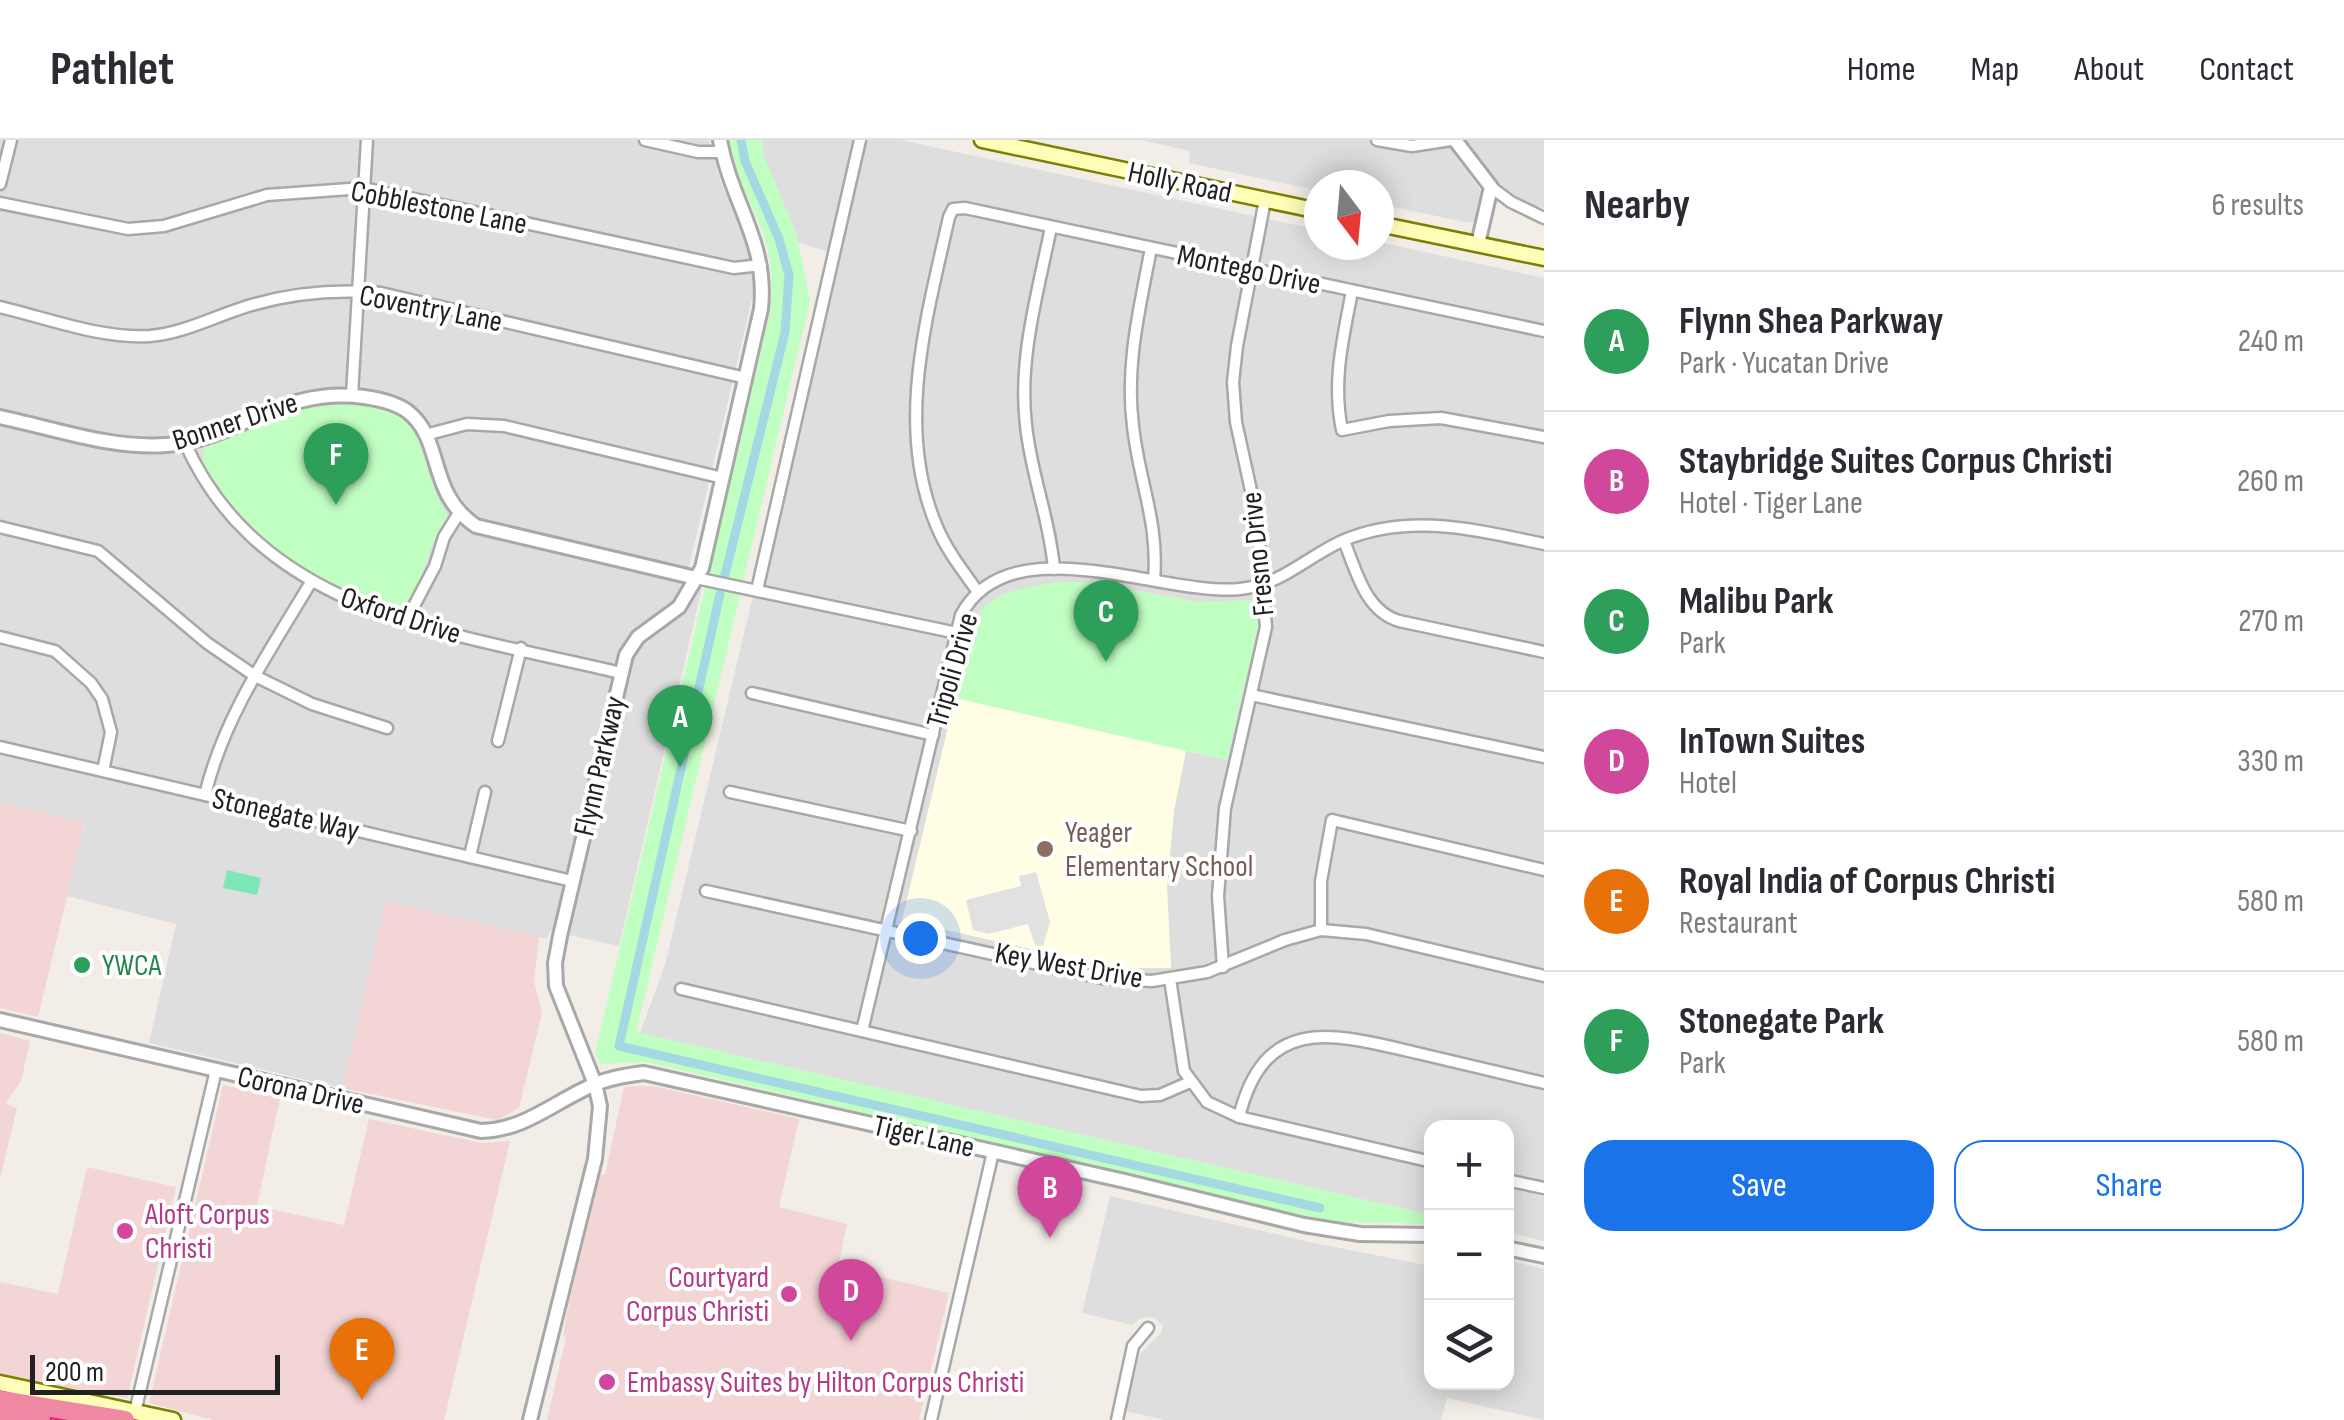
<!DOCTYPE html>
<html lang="en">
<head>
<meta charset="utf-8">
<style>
	:root { --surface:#fff; --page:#f2f2f3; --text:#2b2b33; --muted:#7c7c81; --line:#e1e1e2; --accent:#1a73e8 }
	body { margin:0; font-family:"Sofia Sans Condensed",sans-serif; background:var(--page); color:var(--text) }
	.controls { position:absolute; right:30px; bottom:30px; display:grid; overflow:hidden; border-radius:20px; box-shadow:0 5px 25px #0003 }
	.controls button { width:90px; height:90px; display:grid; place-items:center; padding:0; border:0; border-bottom:2px solid var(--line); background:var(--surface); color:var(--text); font:50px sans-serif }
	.compass { position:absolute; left:1304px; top:30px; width:90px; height:90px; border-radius:50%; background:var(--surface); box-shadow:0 5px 25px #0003; rotate:164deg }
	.scale { position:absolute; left:30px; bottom:25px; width:250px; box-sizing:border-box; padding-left:10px; border:5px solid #212121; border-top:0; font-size:28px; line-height:35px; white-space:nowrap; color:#212121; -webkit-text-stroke:8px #fff; paint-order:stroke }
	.you { position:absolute; left:920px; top:798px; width:35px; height:35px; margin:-25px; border:8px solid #fff; border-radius:50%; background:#1a73e8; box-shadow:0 0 0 15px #1a73e833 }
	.badge { display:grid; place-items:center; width:65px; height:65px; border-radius:50%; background:var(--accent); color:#fff; font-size:32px; font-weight:700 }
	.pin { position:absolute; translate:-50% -82px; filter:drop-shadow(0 2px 5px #0008) }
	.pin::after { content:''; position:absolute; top:52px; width:35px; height:30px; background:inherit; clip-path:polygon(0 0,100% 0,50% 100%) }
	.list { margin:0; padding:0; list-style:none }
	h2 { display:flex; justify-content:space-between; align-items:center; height:130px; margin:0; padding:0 40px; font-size:42px }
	h2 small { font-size:32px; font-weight:400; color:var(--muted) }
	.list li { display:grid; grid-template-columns:65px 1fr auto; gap:30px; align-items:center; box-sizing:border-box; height:140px; padding:0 40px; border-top:2px solid var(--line) }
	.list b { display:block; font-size:38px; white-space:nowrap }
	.list p { margin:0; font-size:32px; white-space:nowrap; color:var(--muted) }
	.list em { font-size:32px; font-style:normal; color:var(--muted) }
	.actions { display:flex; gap:20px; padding:30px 40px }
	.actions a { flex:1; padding:22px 0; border:2px solid var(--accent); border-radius:30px; text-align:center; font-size:35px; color:var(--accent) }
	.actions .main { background:var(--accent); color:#fff }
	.icon { flex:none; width:55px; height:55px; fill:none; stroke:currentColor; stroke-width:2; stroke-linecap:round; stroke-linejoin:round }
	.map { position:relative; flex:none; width:1544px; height:1280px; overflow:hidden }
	header { display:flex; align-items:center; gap:60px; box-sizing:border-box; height:140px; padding:0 50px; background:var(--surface); border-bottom:2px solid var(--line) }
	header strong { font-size:48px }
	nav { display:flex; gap:55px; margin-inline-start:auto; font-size:35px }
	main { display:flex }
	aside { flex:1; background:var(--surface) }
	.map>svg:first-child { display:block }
</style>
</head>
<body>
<header>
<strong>Pathlet</strong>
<nav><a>Home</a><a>Map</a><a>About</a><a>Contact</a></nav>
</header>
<main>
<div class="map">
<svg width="1544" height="1280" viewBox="0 0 1544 1280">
	<rect width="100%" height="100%" fill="#f2ede7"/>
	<g fill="#dfdede" fill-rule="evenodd">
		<path d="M0,0h709l12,43 31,68 4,31 -67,285 13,21 -83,358 -69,-15 -3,8 -161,-38 -44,187 -193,-45 27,-119 -109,-28 18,-73 -85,-20z"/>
		<path d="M762,0h139l418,90v15h60v-3l165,36v963l-37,-9 -1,-104h-74l-1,87 -791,-182 25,-68 87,-365 14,-22 74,-322 -42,-14 -35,-86zM1091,442l107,20 57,-2 3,26 -31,134 -41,-9 -12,59 -7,78 4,80h-57l-211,-48 70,-300z"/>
		<path d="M1141,0h304l36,51 -7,30 -4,2 -91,-19v-19h-60v6l-130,-28 1,-12z"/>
		<path d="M1466,0h78v68l-17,-4 -26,-19 -26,-29z"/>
		<path d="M1110,1056l204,47 117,23 1,116h74l1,-122 37,9v151l-97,-22 -6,22h-276l-40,-9 14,-56 22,-22 2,-8 -10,-8 -12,1 -9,7 -50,-12z"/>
	</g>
	<g fill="#f4d5d6">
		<path d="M0,663l85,19 -47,195 -38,-9z"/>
		<path d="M386,761l153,36 -5,44 8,32 -23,95 -22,12 -155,-32z"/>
		<path d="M0,893l30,8 -9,40 -16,23 12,4 -17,71z"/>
		<path d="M223,945l57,13 -23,108 87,19 25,-106 113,24 28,-2 -66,279h-231l-64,-17z"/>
		<path d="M640,946l18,1 141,32 -20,88 68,17 -9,43 111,26 -30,127h-372l19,-83 -3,-1 4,-23 33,-138h5l19,-88z"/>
		<path d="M87,1027l89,20 -49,211 -127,-23v-93l58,12z"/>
	</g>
	<path fill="#fffde3" d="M955,558l231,53 -12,59 -7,78 4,80h-57l-212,-48z"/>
	<g fill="#c1fec2">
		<path d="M728,0h34l2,16 32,76 14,69 -174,731 795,183v9l-91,-2 -27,-4 -667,-156 -46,2 -5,-11 174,-736c3,-29 4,-59 -7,-87 -12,-31 -29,-57 -34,-90z"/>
		<path d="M347,263c81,10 64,28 90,92 3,8 8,14 11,22 -21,22 -25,80 -51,93 -72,-13 -167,-83 -195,-151l3,-14 77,-33z"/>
		<path d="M1059,442h32l107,20 57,-2 3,26 -31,134 -272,-62c19,-83 11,-104 104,-116z"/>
	</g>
	<path fill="#7ee7b8" d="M227,730l34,8 -4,17 -34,-7z"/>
	<path fill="#e1e1e1" d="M1036,732l14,50 -7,24 -8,-1 -7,-21 -39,10 -16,-4 -7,-30 55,-14 -2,-10z"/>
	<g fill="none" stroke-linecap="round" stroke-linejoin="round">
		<g stroke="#a4d9e3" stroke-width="9">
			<path d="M725,435l60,-243 4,-57 -10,-36 -34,-78 -4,-21"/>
			<path d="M720,454l-101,452 701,162"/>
		</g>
		<g stroke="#a8a8a8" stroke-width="15">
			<g id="minor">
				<path d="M645,0l53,12h24"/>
				<path d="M1377,0l35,6 39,-6"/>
				<path d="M0,44l11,-44"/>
				<path d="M1491,47l20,15 33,16"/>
				<path d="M0,63l128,26 36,-3 103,-31 96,-7 371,80 27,-3"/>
				<path d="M1051,87c-13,65 -33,132 -25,198 5,50 24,95 28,144"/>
				<path d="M1151,108c-11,59 -26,117 -18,178 6,56 26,96 21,154"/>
				<path d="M1352,151c-9,48 -20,90 -10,139l47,-9 52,-3 103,19"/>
				<path d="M0,167c47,11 101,32 150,29 34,-3 63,-19 95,-29 45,-14 89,-18 136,-14l365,85"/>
				<path d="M352,255l15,-255"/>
				<path d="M425,295l42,-11 37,2 219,52"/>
				<path d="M185,303c78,174 272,190 436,230"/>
				<path d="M0,387l98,24 109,92 48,33 57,28 75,24"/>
				<path d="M1344,401c12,29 21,70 55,80l145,31"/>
				<path d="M696,438l261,55"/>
				<path d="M757,450l103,-450"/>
				<path d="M978,452c-15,-21 -31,-41 -41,-65 -43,-100 -10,-210 12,-310l4,-8 12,-1 579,123"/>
				<path d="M406,481l29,-55 9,-29 15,-24"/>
				<path d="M0,497l55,14 36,32 11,16 9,33 -8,39"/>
				<path d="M752,553l181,42"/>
				<path d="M1251,555l293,62"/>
				<path d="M498,601l23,-93"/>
				<path d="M0,607l572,134"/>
				<path d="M730,652l181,39"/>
				<path d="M205,655c19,-79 65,-144 106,-213"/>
				<path d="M470,716l15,-64"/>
				<path d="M706,751l396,87 50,3 55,-9 78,-32 36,-10 45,4 178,42"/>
				<path d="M1321,790v-49l11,-61 212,50"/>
				<path d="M1223,827l-5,-71 7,-88 41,-181 -9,-109 -21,-96 -3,-40 4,-36 28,-146"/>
				<path d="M1170,839l14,92 23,31 32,15 193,45"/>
				<path d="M681,849l460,107 19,-1 30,-13"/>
				<path d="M862,891l99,-416c49,-92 202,-18 279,-26 43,-5 65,-31 102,-48 67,-29 134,-11 202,3"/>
				<path d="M1239,977c26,-105 96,-83 178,-64 42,10 85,20 127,30"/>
				<path d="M1506,1040l38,8"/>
				<path d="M135,1272l81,-342"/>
				<path d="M931,1280l62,-268"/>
				<path d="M1117,1280l16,-74 15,-18"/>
			</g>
		</g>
		<g stroke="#a8a8a8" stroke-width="18">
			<g id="tertiary">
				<path d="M1455,0l36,47 -13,57"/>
				<path d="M0,277c53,11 111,32 166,28 72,-5 114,-59 198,-48 15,2 30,5 43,14 38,29 19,81 69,115l220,52"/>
				<path d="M0,880l481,111c46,-1 76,-32 117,-48 15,-6 30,-8 46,-10l481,108 179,44 56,9 72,1"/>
				<path d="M1506,1108l38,8"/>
				<path d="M530,1280l65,-261 5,-53 -5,-22 -39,-98 -1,-23 5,-27 66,-281 12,-18 41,-30 23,-39 59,-259c7,-68 -30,-106 -41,-169"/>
			</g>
		</g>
		<g stroke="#7a8000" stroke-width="19">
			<g id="secondary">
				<path d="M982,0l337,71"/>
				<path d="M1379,84l165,34"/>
				<path d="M0,1243l173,37"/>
			</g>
		</g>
		<g stroke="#eb186e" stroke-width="22">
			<g id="motorway">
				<path d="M0,1260l125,20"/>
				<path d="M0,1271l41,9"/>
			</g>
		</g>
		<use href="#minor" stroke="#fff" stroke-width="10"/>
		<use href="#tertiary" stroke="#fff" stroke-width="12"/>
		<use href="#secondary" stroke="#fffeb8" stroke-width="14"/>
		<use href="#motorway" stroke="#ef88a2" stroke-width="18"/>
	</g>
	<circle fill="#8d6e63" stroke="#fff" stroke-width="4" cx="1045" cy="709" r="10"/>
	<circle fill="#2e9e5b" stroke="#fff" stroke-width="4" cx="82" cy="825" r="10"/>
	<g fill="#d1479c" stroke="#fff" stroke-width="4">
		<circle cx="125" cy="1091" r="10"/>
		<circle cx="789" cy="1154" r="10"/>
		<circle cx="607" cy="1242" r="10"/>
	</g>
	<g text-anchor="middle" stroke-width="8" stroke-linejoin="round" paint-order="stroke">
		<g font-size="30" fill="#212121" stroke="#fff">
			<text transform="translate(1180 42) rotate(12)" y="10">Holly Road</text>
			<text transform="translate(439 67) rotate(11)" y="10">Cobblestone Lane</text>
			<text transform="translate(1249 129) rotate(12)" y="10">Montego Drive</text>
			<text transform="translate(431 168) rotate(11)" y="10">Coventry Lane</text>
			<text transform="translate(235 281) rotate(-18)" y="10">Bonner Drive</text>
			<text transform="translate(1257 414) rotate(-96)" y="10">Fresno Drive</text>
			<text transform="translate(401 475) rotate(18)" y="10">Oxford Drive</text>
			<text transform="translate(952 530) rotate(-74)" y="10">Tripoli Drive</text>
			<text transform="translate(599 626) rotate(-77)" y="10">Flynn Parkway</text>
			<text transform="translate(286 674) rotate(13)" y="10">Stonegate Way</text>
			<text transform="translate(1069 825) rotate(10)" y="10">Key West Drive</text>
			<text transform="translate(301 950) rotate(13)" y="10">Corona Drive</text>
			<text transform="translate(924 996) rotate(13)" y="10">Tiger Lane</text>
		</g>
		<g font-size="30" fill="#785e54" stroke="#fff" text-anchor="start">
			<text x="1065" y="702">Yeager<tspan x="1065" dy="34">Elementary School</tspan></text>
		</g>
		<g font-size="30" fill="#27864d" stroke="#fff" text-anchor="start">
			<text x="102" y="835">YWCA</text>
		</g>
		<g font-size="30" fill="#b23c85" stroke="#fff" text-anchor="start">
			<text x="145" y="1084">Aloft Corpus<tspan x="145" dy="34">Christi</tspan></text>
			<text x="769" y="1147" text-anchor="end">Courtyard<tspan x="769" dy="34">Corpus Christi</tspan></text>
			<text x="627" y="1252">Embassy Suites by Hilton Corpus Christi</text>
		</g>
	</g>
</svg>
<div class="controls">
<button>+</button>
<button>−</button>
<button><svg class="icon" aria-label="layers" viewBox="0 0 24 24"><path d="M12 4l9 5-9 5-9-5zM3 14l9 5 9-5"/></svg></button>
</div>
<svg class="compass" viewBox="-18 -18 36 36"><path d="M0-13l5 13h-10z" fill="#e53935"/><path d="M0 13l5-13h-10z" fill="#7c7c81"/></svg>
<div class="scale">200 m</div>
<div class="you"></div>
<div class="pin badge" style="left:680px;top:627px;background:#2e9e5b">A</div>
<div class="pin badge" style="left:1050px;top:1098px;background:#d1479c">B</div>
<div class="pin badge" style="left:1106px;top:522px;background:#2e9e5b">C</div>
<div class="pin badge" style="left:851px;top:1201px;background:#d1479c">D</div>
<div class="pin badge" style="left:362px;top:1260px;background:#e8710a">E</div>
<div class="pin badge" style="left:336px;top:365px;background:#2e9e5b">F</div>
</div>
<aside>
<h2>Nearby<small>6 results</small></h2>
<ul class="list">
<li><span class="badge" style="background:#2e9e5b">A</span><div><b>Flynn Shea Parkway</b><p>Park · Yucatan Drive</p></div><em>240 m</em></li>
<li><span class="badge" style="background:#d1479c">B</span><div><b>Staybridge Suites Corpus Christi</b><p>Hotel · Tiger Lane</p></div><em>260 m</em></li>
<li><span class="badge" style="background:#2e9e5b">C</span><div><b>Malibu Park</b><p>Park</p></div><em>270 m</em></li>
<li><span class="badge" style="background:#d1479c">D</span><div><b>InTown Suites</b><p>Hotel</p></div><em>330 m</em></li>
<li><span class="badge" style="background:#e8710a">E</span><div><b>Royal India of Corpus Christi</b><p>Restaurant</p></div><em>580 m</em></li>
<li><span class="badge" style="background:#2e9e5b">F</span><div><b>Stonegate Park</b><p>Park</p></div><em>580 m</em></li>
</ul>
<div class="actions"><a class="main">Save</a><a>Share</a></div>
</aside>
</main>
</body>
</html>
